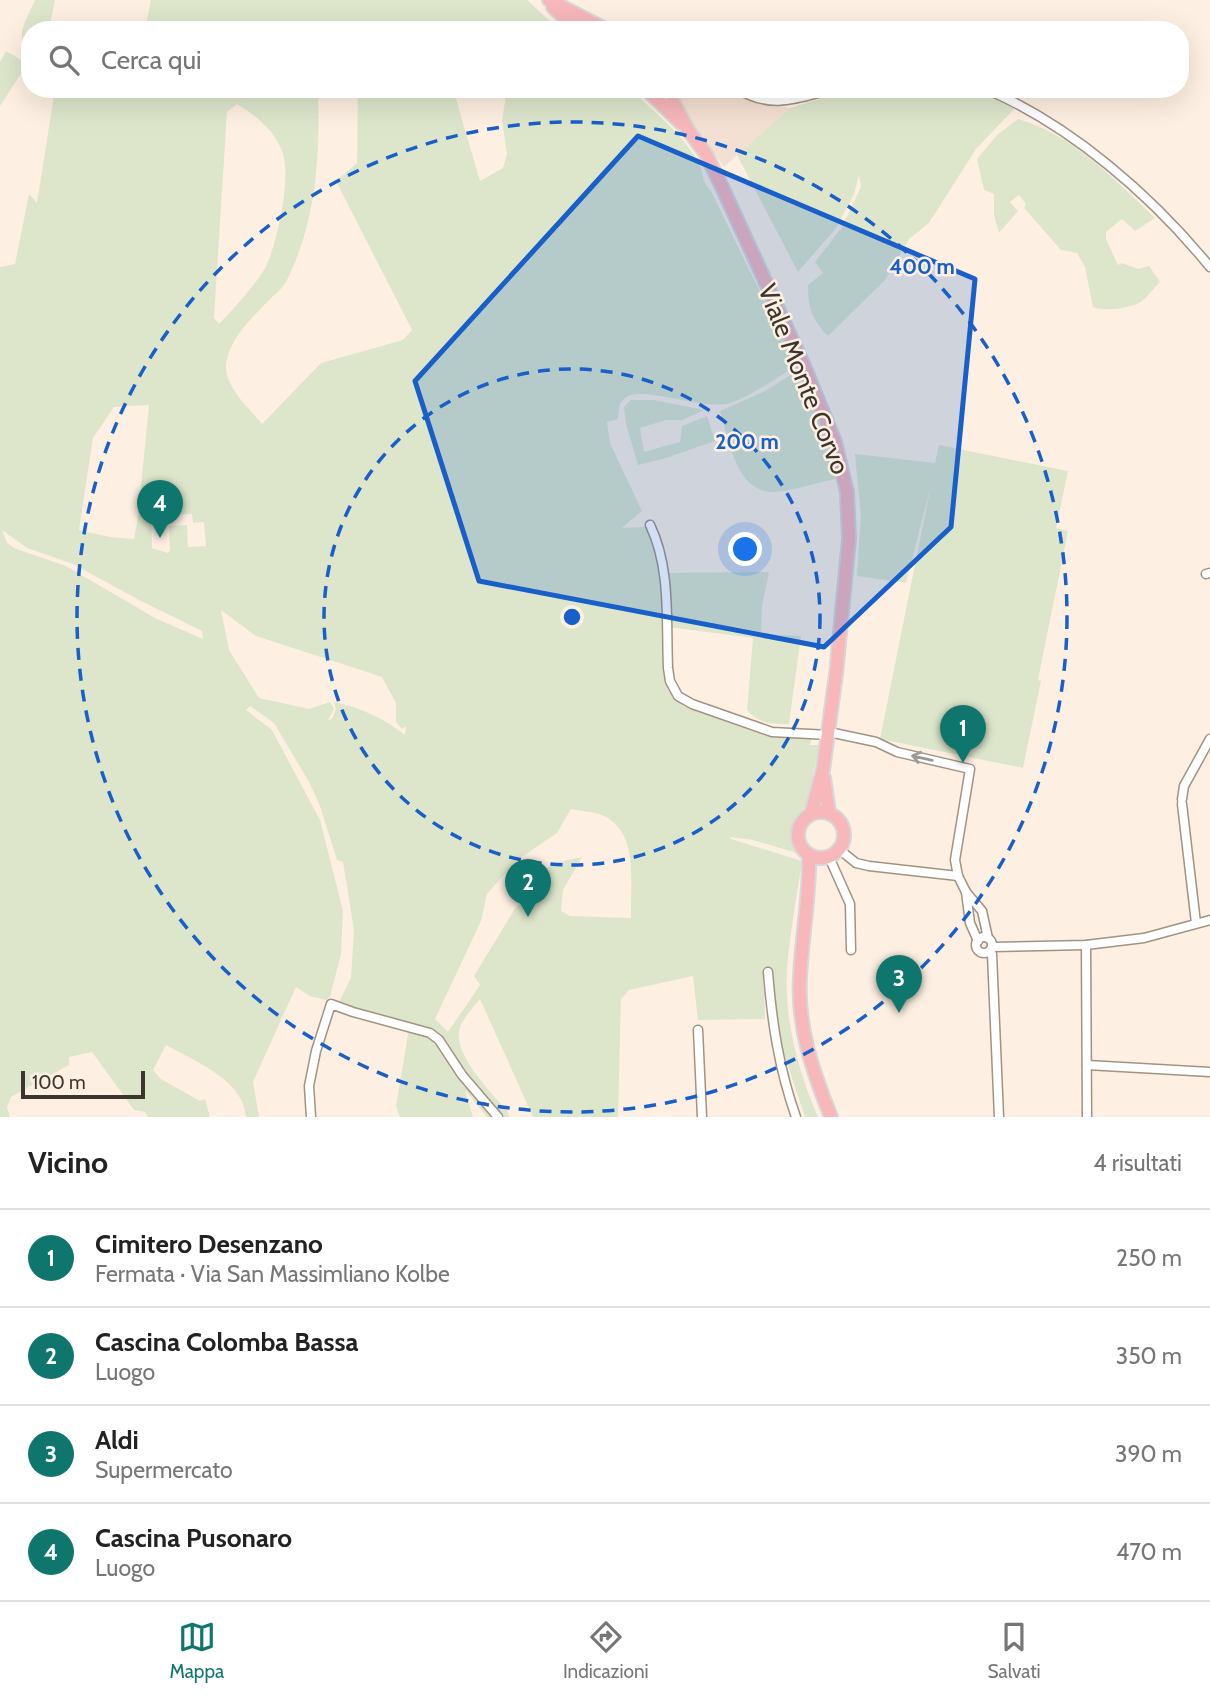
<!DOCTYPE html>
<html lang="it">
<head>
<meta charset="utf-8">
<style>
	:root { --surface:#fff; --page:#f2f2f2; --text:#222; --muted:#767676; --line:#e0e0e0; --accent:#0f766e }
	body { margin:0; font-family:Cabin,sans-serif; background:var(--page); color:var(--text) }
	.scale { position:absolute; left:21px; bottom:18px; width:124px; box-sizing:border-box; padding-left:7px; border:4px solid #3b352e; border-top:0; font-size:19px; line-height:24px; white-space:nowrap; color:#3b352e; -webkit-text-stroke:5px #fdf0e2; paint-order:stroke }
	.you { position:absolute; left:746px; top:550px; width:24px; height:24px; margin:-18px; border:5px solid #fff; border-radius:50%; background:#1a73e8; box-shadow:0 0 0 10px #1a73e833 }
	.badge { display:grid; place-items:center; width:46px; height:46px; border-radius:50%; background:var(--accent); color:#fff; font-size:23px; font-weight:700 }
	.pin { position:absolute; translate:-50% -58px; filter:drop-shadow(0 2px 4px #0008) }
	.pin::after { content:''; position:absolute; top:37px; width:24px; height:21px; background:inherit; clip-path:polygon(0 0,100% 0,50% 100%) }
	.list { margin:0; padding:0; list-style:none }
	h2 { display:flex; justify-content:space-between; align-items:center; height:91px; margin:0; padding:0 28px; font-size:30px }
	h2 small { font-size:23px; font-weight:400; color:var(--muted) }
	.list li { display:grid; grid-template-columns:46px 1fr auto; gap:21px; align-items:center; box-sizing:border-box; height:98px; padding:0 28px; border-top:2px solid var(--line) }
	.list b { display:block; font-size:26px; white-space:nowrap }
	.list p { margin:0; font-size:23px; white-space:nowrap; color:var(--muted) }
	.list em { font-size:23px; font-style:normal; color:var(--muted) }
	.icon { flex:none; width:38px; height:38px; fill:none; stroke:currentColor; stroke-width:2; stroke-linecap:round; stroke-linejoin:round }
	.map { position:relative; flex:none; width:1210px; height:1117px; overflow:hidden }
	.search { position:absolute; background:var(--surface); box-shadow:0 7px 28px #0002; left:21px; right:21px; top:21px; height:77px; display:flex; align-items:center; gap:18px; box-sizing:border-box; padding:0 24px; border-radius:28px; color:var(--muted); font-size:26px }
	.sheet { height:483px; background:var(--surface) }
	nav { display:flex; justify-content:space-around; align-items:center; box-sizing:border-box; height:98px; border-top:2px solid var(--line); background:var(--surface); font-size:19px; color:var(--muted) }
	nav a { display:grid; justify-items:center; gap:4px }
	nav .on { color:var(--accent) }
	.map>svg:first-child { display:block }
</style>
</head>
<body>
<div class="map">
<svg width="1210" height="1117" viewBox="0 0 1210 1117">
	<rect width="100%" height="100%" fill="#fdf0e2"/>
	<path fill="#f4e0d2" d="M677,89h56l9,6 23,9 25,4 -66,59 -44,-62z"/>
	<g fill="#dde6cb" fill-rule="evenodd">
		<path d="M35,0h20l-6,30h-19v22c-18,-13 -2,-35 5,-52z"/>
		<path d="M151,0h376l33,30h-39l-1,-8 -85,4 1,4h-291z"/>
		<path d="M6,51l24,14 -6,4 -24,37v-44z"/>
		<path d="M55,89h40l35,7 2,-7h186c2,67 -1,132 -32,193 -4,7 -12,13 -18,19 -17,18 -41,40 -42,66 0,21 24,42 36,57l59,-61 82,-23 9,-10 -76,-149 21,-18 1,-74h95l27,92 23,-13 4,-14 -5,-34 5,-31h124c23,23 52,45 67,73 7,12 2,18 13,29l85,175c-21,13 -43,29 -66,37 -27,9 -90,-20 -106,-4 -6,5 -5,13 -6,20l-11,3 3,21 32,68 -20,17 23,-1 10,14 7,29 8,116 13,20 67,21 62,11 -2,7h9l-11,58 -12,16 -5,15 2,11 8,9 -48,-14 -23,-3 1,2 71,22c-5,35 -12,72 -15,108 -3,50 11,102 31,148h-13l-28,-84 -5,-62h-9l2,48 -67,1 -5,-44 -64,14 -8,9 -3,118h-85l-53,-118c-7,8 -16,18 -20,28 -9,26 32,66 48,85l1,5h-9l-42,-49 -21,-36 -99,-28 13,-26 3,-48 -11,-68 -6,-2 -17,-54 -11,-24 -35,-59 -24,-17 -4,4 26,20 48,90 23,91 -2,43 -11,43 -4,3 -16,-4 -14,-9 -43,95 6,35h-13c-2,-37 -52,-56 -80,-72l-13,25 8,9 39,22 5,-2 5,18h-62l-3,-5 -11,-2 -42,-58 -23,5v8l-58,32 -4,10 3,10h-10v-850l15,-3 14,-70 8,9zM237,104c19,12 39,27 46,50 8,25 -6,93 -19,116 -10,16 -31,40 -45,54l-5,-6 13,-206zM149,405l-11,112 -4,22 -24,-2 -31,-7 14,-92 21,-31zM192,514l1,9 11,-1 2,24 -18,1 -1,-22 -18,1 1,24 -2,3 -16,-5 -1,-32zM2,530l25,18 46,16 66,36 63,31 1,8 -48,-21 -89,-52 -52,-18 -7,-5zM221,610l35,26 126,41 14,26v19l6,7 4,-3 -1,9c-20,-16 -45,-28 -71,-33l2,7 -4,10 -4,1 6,-11 -4,-7 -21,7 -50,-11 -30,-48zM571,809c9,2 19,2 28,5 41,14 31,68 32,104l-61,-2 -9,-5 2,-21 19,-33 -23,5 -22,11 -6,25 -15,9 -42,69 6,9 -32,47 -13,-13 46,-98 6,-27 29,-33 41,-28z"/>
		<path d="M852,89h125l39,18 -40,42 -47,74 -20,16 -24,41 -57,56c-16,-17 -20,-27 -20,-51l15,-12 -8,-11 27,-35 19,-40 -2,-12 -5,19 -18,34 -38,44 -61,-117 53,-47z"/>
		<path d="M1018,119c54,15 97,61 137,99l-20,13 -13,-12 -16,13v7l12,26 4,-2 16,6 11,-3 11,16c-6,6 -14,17 -21,21 -11,5 -35,9 -46,4l-8,-40 -8,-14 -16,-3 -37,-42 2,-4 -7,-9 -9,7 8,9 -19,22 -5,-18v-21l-10,-4 -7,-31 20,-24z"/>
		<path d="M792,374l6,1 25,58 13,46c-17,3 -47,13 -64,13 -37,-1 -43,-54 -52,-81l45,-20z"/>
		<path d="M631,400h23l50,10 -22,10h-16l-26,8 4,24 36,-10 2,-16 25,-10 8,25 -49,17 -28,7 -12,-41 -2,-17z"/>
		<path d="M939,445l129,26 -12,57 12,3 -30,149 3,1 -18,87 -143,-29 51,-254 -25,98 -49,-7 4,-60 -6,-62 80,9z"/>
		<path d="M769,572l-7,34 -1,28 40,2 -12,88c-19,0 -29,0 -42,-14l6,-72 -84,-11 -1,-54z"/>
		<path d="M409,1029l21,6 64,82h-7l-22,-27 8,27h-73l-4,-11z"/>
	</g>
	<g fill="none" stroke-linecap="round" stroke-linejoin="round">
		<g stroke="#a29282" stroke-width="11">
			<g id="street">
				<path d="M738,89c34,21 60,9 95,0"/>
				<path d="M986,89c86,37 166,107 224,178"/>
				<path d="M650,525c21,43 16,96 18,143l2,13 8,15 14,8 80,28 57,3"/>
				<path d="M1206,574l4,-1"/>
				<path d="M829,732l47,10 21,10 73,17 -15,91 3,16 8,16 4,31 8,18"/>
				<path d="M1182,799l2,-13 26,-47"/>
				<path d="M1182,804l14,119"/>
				<path d="M840,850l16,13 13,3 89,10"/>
				<path d="M829,857l21,47 1,46"/>
				<path d="M966,892l16,19 6,27"/>
				<circle cx="984" cy="945" r="8"/>
				<path d="M1086,945l1,172"/>
				<path d="M992,947l94,-2 58,-7 66,-18"/>
				<path d="M990,950l2,4 7,163"/>
				<path d="M768,972c4,51 11,97 28,145"/>
				<path d="M698,1030l4,87"/>
				<path d="M1087,1065l123,7"/>
				<path d="M311,1117l-2,-31 7,-35 15,-47 22,8 77,21 9,7 23,35 36,42"/>
			</g>
		</g>
		<g stroke="#d8d7d5" stroke-width="16">
			<g id="primary">
				<path d="M549,0l58,30"/>
				<path d="M553,7l24,23"/>
				<path d="M672,89l1,12 15,29 18,24 16,33 82,179 31,76 12,50 2,47 -13,135 -13,96 -12,44"/>
				<path d="M650,93l31,30"/>
				<path d="M824,778l5,35"/>
				<circle cx="821" cy="835" r="23"/>
				<path d="M809,855c1,41 -7,81 -9,122 -3,50 13,95 31,140"/>
			</g>
		</g>
		<use href="#street" stroke="#fff" stroke-width="8"/>
		<use href="#primary" stroke="#f7b7bb" stroke-width="12"/>
	</g>
	<defs><path id="oneway-shaft" d="M-6 0H5M1.5-3L5.5 0L1.5 3" fill="none" stroke-width="1.6" stroke-linecap="round" stroke-linejoin="round" transform="scale(1.75)"/></defs>
	<use stroke="#9d9a96" href="#oneway-shaft" transform="translate(922 758) rotate(-167)"/>
	<path fill="#195fca" fill-opacity="0.2" stroke="#195fca" stroke-width="5" stroke-linejoin="round" d="M638,136l337,143 -24,248 -127,120 -345,-66 -64,-200z"/>
	<g fill="none" stroke="#195fca" stroke-width="3.5" stroke-dasharray="12 9">
		<circle cx="572" cy="617" r="248"/>
		<circle cx="572" cy="617" r="495"/>
	</g>
	<g text-anchor="middle" stroke-width="5" stroke-linejoin="round" paint-order="stroke">
		<g font-size="26" fill="#3b352e" stroke="#fdf0e2">
			<text transform="translate(804 379) rotate(68)" y="9">Viale Monte Corvo</text>
		</g>
	</g>
	<circle cx="572" cy="617" r="10" fill="#195fca" stroke="#fdf0e2" stroke-width="3.5"/>
	<g font-size="21" text-anchor="middle" font-weight="bold" fill="#195fca" stroke="#fdf0e2" stroke-width="5" stroke-linejoin="round" paint-order="stroke">
		<text x="922" y="274">400 m</text>
		<text x="747" y="449">200 m</text>
	</g>
</svg>
<div class="scale">100 m</div>
<div class="you"></div>
<div class="pin badge" style="left:963px;top:763px">1</div>
<div class="pin badge" style="left:528px;top:917px">2</div>
<div class="pin badge" style="left:899px;top:1013px">3</div>
<div class="pin badge" style="left:160px;top:538px">4</div>
<div class="search"><svg class="icon" aria-label="search" viewBox="0 0 24 24"><circle cx="10" cy="10" r="6"/><path d="M15 15l6 6"/></svg>Cerca qui</div>
</div>
<section class="sheet">
<h2>Vicino<small>4 risultati</small></h2>
<ul class="list">
<li><span class="badge">1</span><div><b>Cimitero Desenzano</b><p>Fermata · Via San Massimliano Kolbe</p></div><em>250 m</em></li>
<li><span class="badge">2</span><div><b>Cascina Colomba Bassa</b><p>Luogo</p></div><em>350 m</em></li>
<li><span class="badge">3</span><div><b>Aldi</b><p>Supermercato</p></div><em>390 m</em></li>
<li><span class="badge">4</span><div><b>Cascina Pusonaro</b><p>Luogo</p></div><em>470 m</em></li>
</ul>
</section>
<nav>
<a class="on"><svg class="icon" aria-label="map" viewBox="0 0 24 24"><path d="M3 6l6-2 6 2 6-2v14l-6 2-6-2-6 2zM9 4v14M15 6v14"/></svg>Mappa</a>
<a><svg class="icon" aria-label="directions" viewBox="0 0 24 24"><path d="M12 3l9 9-9 9-9-9zM9 14v-3h6M13 9l2 2-2 2"/></svg>Indicazioni</a>
<a><svg class="icon" aria-label="saved" viewBox="0 0 24 24"><path d="M7 4h10v16l-5-4-5 4z"/></svg>Salvati</a>
</nav>
</body>
</html>
